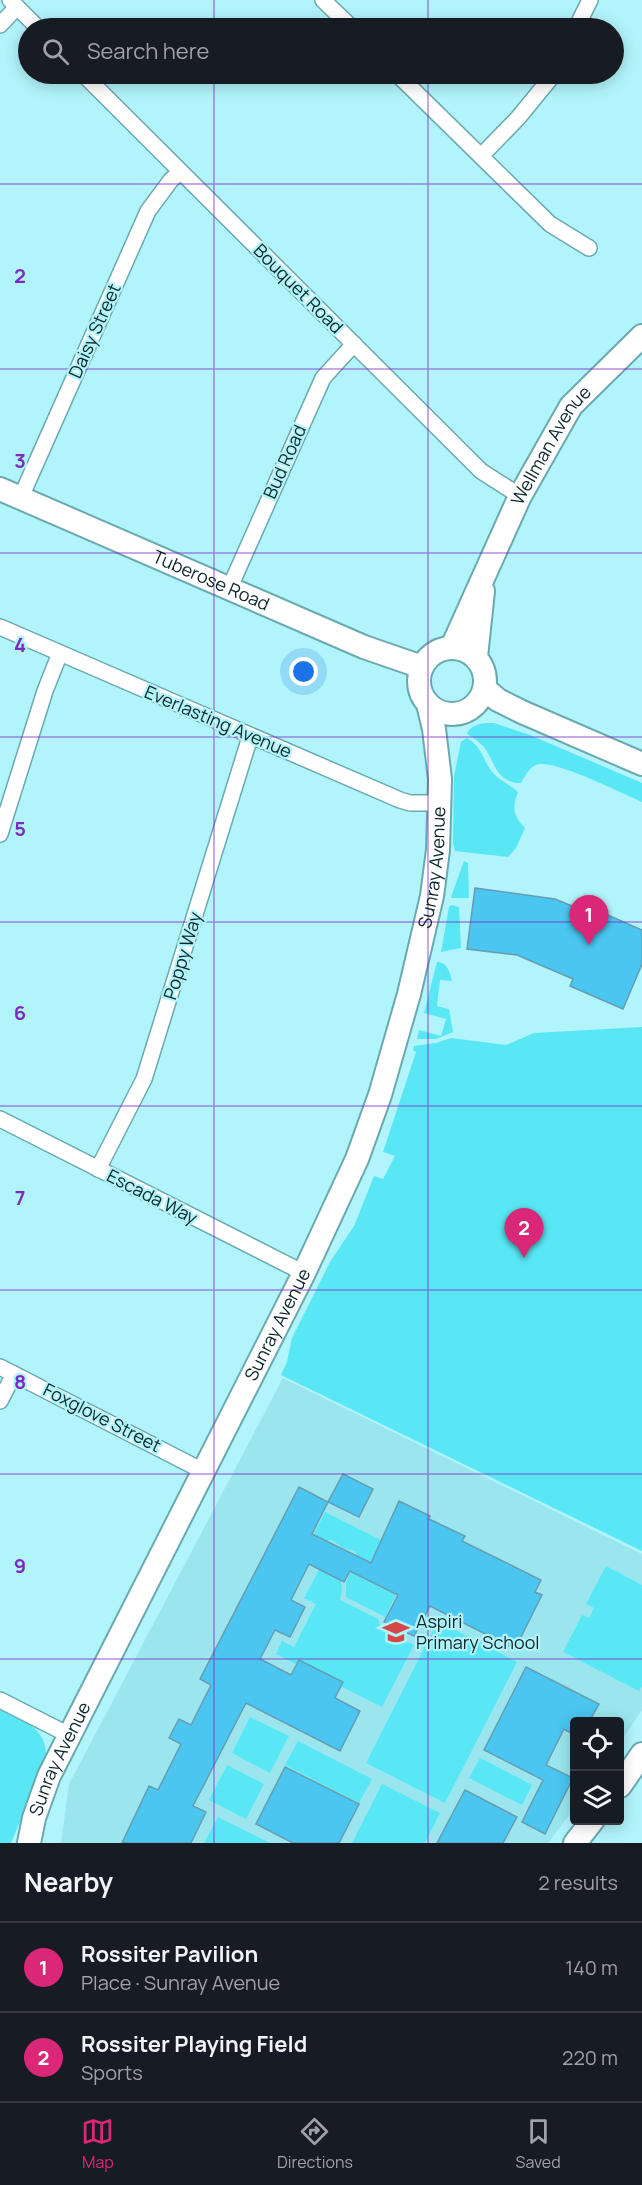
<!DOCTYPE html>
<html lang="en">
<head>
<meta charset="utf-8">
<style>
	:root { --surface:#171b24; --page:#20242c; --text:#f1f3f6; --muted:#9ea1a6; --line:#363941; --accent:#db2777 }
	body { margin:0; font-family:Manrope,sans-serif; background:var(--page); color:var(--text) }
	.controls { position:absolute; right:18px; bottom:18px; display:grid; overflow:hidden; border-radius:6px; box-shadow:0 3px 15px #0003 }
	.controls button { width:54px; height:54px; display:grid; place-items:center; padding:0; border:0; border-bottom:2px solid var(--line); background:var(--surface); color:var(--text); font:30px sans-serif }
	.you { position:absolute; left:304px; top:672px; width:21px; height:21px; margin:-15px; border:4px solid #fff; border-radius:50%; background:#1a73e8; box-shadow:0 0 0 9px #1a73e833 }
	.badge { display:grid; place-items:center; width:39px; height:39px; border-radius:50%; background:var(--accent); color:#fff; font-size:20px; font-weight:700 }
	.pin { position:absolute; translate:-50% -50px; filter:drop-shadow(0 2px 3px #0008) }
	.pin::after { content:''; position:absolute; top:32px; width:21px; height:18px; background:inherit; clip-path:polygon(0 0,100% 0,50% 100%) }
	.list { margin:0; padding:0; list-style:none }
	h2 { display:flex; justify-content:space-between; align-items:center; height:78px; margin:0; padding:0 24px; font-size:26px }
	h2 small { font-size:20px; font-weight:400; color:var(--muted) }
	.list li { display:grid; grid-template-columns:39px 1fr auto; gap:18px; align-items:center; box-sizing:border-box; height:90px; padding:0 24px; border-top:2px solid var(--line) }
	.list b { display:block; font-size:22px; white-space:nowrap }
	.list p { margin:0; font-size:20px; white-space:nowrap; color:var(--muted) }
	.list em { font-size:20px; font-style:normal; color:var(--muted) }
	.icon { flex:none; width:33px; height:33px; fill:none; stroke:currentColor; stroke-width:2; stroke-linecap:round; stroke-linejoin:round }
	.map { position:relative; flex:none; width:642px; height:1843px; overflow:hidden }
	.search { position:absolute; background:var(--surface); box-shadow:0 3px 15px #0003; left:18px; right:18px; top:18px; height:66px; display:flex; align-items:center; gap:15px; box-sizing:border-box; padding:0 21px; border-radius:33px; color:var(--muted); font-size:22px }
	.sheet { height:258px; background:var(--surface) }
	nav { display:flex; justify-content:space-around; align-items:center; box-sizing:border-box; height:84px; border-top:2px solid var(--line); background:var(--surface); font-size:16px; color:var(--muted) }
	nav a { display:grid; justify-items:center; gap:3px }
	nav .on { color:var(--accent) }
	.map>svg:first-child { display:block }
</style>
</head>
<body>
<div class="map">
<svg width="642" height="1843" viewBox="0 0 642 1843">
	<rect width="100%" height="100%" fill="#b2f4fb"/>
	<path fill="#9be6ee" d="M283,1378l359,176v156l-22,33v-21h-46v87l-26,34h-487l8,-59z"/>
	<g fill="#59e7f5">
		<path d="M494,723l36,12 112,48v19c-19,-8 -90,-44 -106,-37 -7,3 -11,11 -15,18 -26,0 -26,-23 -38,-37 -5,-5 -10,-9 -16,-12 5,-11 16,-11 27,-11z"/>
		<path d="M467,738c18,11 15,24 28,37 7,7 16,10 23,17 -6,15 -5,24 7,36l-9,20 -8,9 -53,-6 -2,-8 1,-67 7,-34z"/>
		<path d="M464,861l4,2 1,35h-17l-1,-1z"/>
		<path d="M451,905l8,2 2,41 -20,4 8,-45z"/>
		<path d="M437,962c10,0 13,10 15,19l-12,-1 -3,26 12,3 4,23 -17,7h-19l2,-9 22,6 5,-17 -22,-6z"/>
		<path d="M642,1027v524l-361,-176 6,-13 5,-24 38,-76 24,-36 20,-50 9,3 12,-23 -12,-4 33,-100 -3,-2 1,-4 22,-3 15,-5 55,7 28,-12z"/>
		<path d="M325,1512l90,45 -30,60 -39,-20v-15l11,-22v-5l-2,-4 -12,-3 -11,-8 -5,1 -29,25z"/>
		<path d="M606,1566l36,19v101l-3,5 -76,-39 19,-37 7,3 5,-10 -8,-4z"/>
		<path d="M320,1568l20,8 2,13 -2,11 38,19 3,10 33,16 -32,62 -106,-53 6,-13 12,6 22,-43 -12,-6z"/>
		<path d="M438,1621l79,41 -72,141 -79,-40z"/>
		<path d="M0,1708c22,12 48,20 46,50l-35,85h-11z"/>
		<path d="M250,1717l39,19 -19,37 -38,-20z"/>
		<path d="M298,1741l74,38 -13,24 -74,-38z"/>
		<path d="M480,1758l52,27 -10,20 -53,-27z"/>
		<path d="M227,1765l37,19 -18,35 -37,-19z"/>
		<path d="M382,1784l58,29 -15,30h-73z"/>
		<path d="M218,1817l52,26h-66z"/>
	</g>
	<g fill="#4ac6f0" stroke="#669db2" stroke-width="1.5">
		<path d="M475,888l80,11 44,18 2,-5 41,18v34l-19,45 -53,-23 3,-7 -56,-24 -50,-6z"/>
		<path d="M343,1474l30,15 -14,28 -31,-15z"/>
		<path d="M299,1487l29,15 -16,32 59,29 28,-62 31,15 -1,3 36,17 -3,5 79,39 -6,12 7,3 -27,54 -85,-43 -16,30 -30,-14 14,-27 -48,-24 -6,11 -35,-18 -18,36 14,7 -15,30 -15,-7 -15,29 31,16 8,-15 44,22 -8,16 25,13 -20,40 -94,-48 -53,103 13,6 -15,31h-69l27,-57 9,4 23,-46 -12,-6 10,-19 12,6 20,-40 -11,-6z"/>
		<path d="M526,1667l73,37 -10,18h-15v13l-10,-6 -18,36 27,13 -28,56 -23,-12 21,-42 -59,-30z"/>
		<path d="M285,1767l74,37 -20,39h-46l-37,-19z"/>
		<path d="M465,1790l52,27 -14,26h-66z"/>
	</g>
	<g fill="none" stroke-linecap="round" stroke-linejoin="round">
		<g stroke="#6aa9b0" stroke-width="18">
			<g id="street">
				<path d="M10,0l28,28"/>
				<path d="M323,0l29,28"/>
				<path d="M0,25l17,-18"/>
				<path d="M576,28l14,-28"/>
				<path d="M83,74l398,397 39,25"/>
				<path d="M397,74l153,150 39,24"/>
				<path d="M481,156l37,-38 36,-44"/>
				<path d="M21,497l127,-286 23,-31 9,-8"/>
				<path d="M230,587l93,-209 31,-34"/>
				<path d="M0,627l400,173 10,3h30"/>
				<path d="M0,834l45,-143 15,-38"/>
				<path d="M0,1119l304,154"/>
				<path d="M98,1169l46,-90 106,-342"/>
				<path d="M0,1367l203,104"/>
				<path d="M0,1401l14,-27"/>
				<path d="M0,1700l69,35"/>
			</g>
		</g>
		<g stroke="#6aa9b0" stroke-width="26">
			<g id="secondary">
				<path id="s1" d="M0,489l364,158 58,20"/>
				<path id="s2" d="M452,647l68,-151 51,-90 71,-70"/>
				<circle cx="452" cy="681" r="33"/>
				<path d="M476,657l7,-66"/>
				<path d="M485,689l13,11 24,12 120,52"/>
				<path d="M620,1786l22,-32"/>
				<path id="s3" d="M29,1843l5,-25 15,-42 255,-503 53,-114 23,-64 29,-101 23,-98 6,-46 2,-71 -6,-50 -6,-25"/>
				<path d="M575,1843l18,-23"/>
			</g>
		</g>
		<use href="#street" stroke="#fff" stroke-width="15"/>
		<use href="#secondary" stroke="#fff" stroke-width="22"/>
	</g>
	<path fill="none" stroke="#7b2cbf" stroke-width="1.5" stroke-opacity="0.55" d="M214,0v28M428,0v28M214,74v1769M428,74v1769M0,184h642M0,369h642M0,553h642M0,737h642M0,922h642M0,1106h642M0,1290h642M0,1474h642M0,1659h642"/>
	<defs>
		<g id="school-bare" transform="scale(2.07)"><path d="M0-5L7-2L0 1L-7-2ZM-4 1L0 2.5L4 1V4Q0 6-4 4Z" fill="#d64646" stroke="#b2f4fb" stroke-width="2.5" paint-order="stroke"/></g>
	</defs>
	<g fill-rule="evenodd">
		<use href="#school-bare" x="396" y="1632"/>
	</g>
	<g text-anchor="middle" stroke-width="4.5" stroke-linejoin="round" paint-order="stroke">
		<g font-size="18" fill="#0d282b" stroke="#b2f4fb">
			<text transform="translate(298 289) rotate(45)" y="6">Bouquet Road</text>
			<text transform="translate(95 331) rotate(-66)" y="6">Daisy Street</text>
			<text dy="6" stroke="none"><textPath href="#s2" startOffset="225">Wellman Avenue</textPath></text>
			<text transform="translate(285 462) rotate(-66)" y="6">Bud Road</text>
			<text dy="6" stroke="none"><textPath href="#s1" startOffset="230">Tuberose Road</textPath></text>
			<text transform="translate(218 722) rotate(23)" y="6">Everlasting Avenue</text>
			<text dy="6" stroke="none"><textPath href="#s3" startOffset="1062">Sunray Avenue</textPath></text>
			<text transform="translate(183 956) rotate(-73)" y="6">Poppy Way</text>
			<text transform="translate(152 1197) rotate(27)" y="6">Escada Way</text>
			<text dy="6" stroke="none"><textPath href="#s3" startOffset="576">Sunray Avenue</textPath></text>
			<text transform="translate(102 1418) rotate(27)" y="6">Foxglove Street</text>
			<text dy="6" stroke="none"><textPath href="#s3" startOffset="90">Sunray Avenue</textPath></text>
		</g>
		<g font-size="18" fill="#0d282b" stroke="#b2f4fb" text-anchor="start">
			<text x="416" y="1628">Aspiri<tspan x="416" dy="21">Primary School</tspan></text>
		</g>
	</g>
	<g font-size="20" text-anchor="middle" font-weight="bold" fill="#7b2cbf" stroke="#b2f4fb" stroke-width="4.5" stroke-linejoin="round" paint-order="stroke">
		<text x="20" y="283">2</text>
		<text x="20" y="468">3</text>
		<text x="20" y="652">4</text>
		<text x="20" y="836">5</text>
		<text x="20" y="1020">6</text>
		<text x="20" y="1205">7</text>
		<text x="20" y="1389">8</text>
		<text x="20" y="1573">9</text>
	</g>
</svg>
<div class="controls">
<button><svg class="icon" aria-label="locate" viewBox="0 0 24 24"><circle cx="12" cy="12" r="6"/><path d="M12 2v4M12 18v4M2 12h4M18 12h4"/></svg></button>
<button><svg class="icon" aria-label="layers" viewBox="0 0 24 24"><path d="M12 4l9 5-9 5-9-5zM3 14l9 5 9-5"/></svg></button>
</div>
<div class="you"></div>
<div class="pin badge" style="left:589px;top:945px">1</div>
<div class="pin badge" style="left:524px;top:1258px">2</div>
<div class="search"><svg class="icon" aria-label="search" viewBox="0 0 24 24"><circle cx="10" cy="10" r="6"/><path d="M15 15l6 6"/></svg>Search here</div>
</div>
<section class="sheet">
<h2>Nearby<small>2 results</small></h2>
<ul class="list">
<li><span class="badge">1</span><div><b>Rossiter Pavilion</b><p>Place · Sunray Avenue</p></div><em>140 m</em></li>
<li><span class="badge">2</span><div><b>Rossiter Playing Field</b><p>Sports</p></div><em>220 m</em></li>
</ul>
</section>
<nav>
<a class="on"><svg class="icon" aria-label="map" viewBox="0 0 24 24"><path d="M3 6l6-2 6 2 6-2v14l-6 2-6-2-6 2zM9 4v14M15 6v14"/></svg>Map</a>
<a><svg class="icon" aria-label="directions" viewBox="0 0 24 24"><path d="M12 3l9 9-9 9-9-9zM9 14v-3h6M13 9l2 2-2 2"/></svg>Directions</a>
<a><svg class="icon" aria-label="saved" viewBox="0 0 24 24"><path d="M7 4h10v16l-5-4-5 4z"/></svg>Saved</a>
</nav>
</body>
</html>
